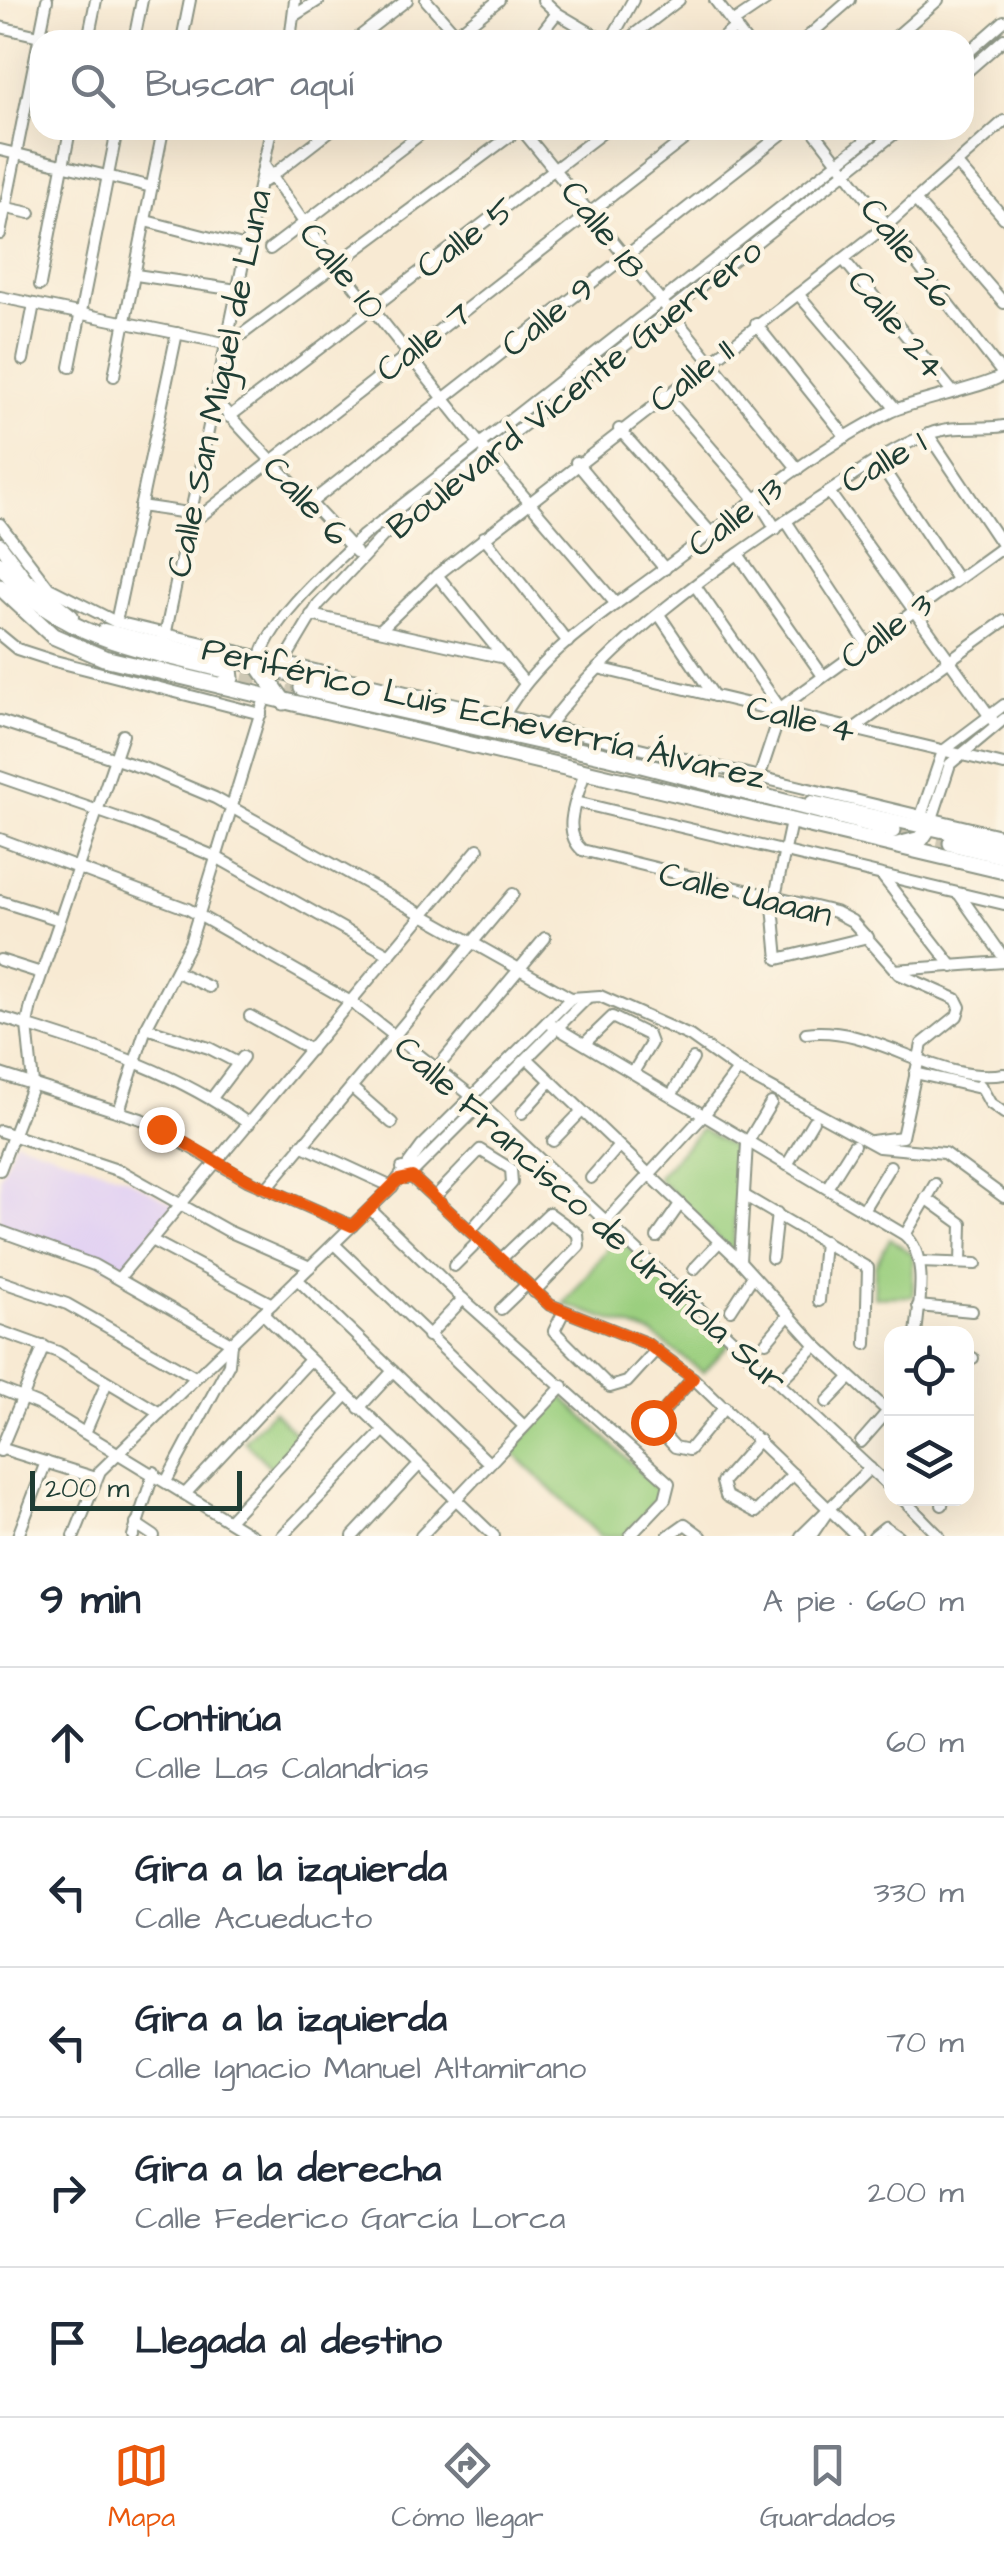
<!DOCTYPE html>
<html lang="es">
<head>
<meta charset="utf-8">
<style>
	:root { --surface:#fff; --page:#f2f2f3; --text:#1f2937; --muted:#747a83; --line:#e0e1e3; --accent:#ea580c }
	body { margin:0; font-family:"Architects Daughter",sans-serif; background:var(--page); color:var(--text) }
	.controls { position:absolute; right:30px; bottom:30px; display:grid; overflow:hidden; border-radius:20px; box-shadow:0 10px 40px #0002 }
	.controls button { width:90px; height:90px; display:grid; place-items:center; padding:0; border:0; border-bottom:2px solid var(--line); background:var(--surface); color:var(--text); font:50px sans-serif }
	.scale { position:absolute; left:30px; bottom:25px; width:212px; box-sizing:border-box; padding-left:10px; border:5px solid #1f3d34; border-top:0; font-size:28px; line-height:35px; white-space:nowrap; color:#1f3d34; -webkit-text-stroke:8px #fcf5e5; paint-order:stroke }
	.stop { position:absolute; width:30px; height:30px; margin:-22px; border:8px solid #ea580c; border-radius:50%; background:#fff }
	.stop.end { background:#ea580c; border-color:#fff; box-shadow:0 2px 10px #0008 }
	.list { margin:0; padding:0; list-style:none }
	h2 { display:flex; justify-content:space-between; align-items:center; height:130px; margin:0; padding:0 40px; font-size:42px }
	h2 small { font-size:32px; font-weight:400; color:var(--muted) }
	.list li { display:grid; grid-template-columns:65px 1fr auto; gap:30px; align-items:center; box-sizing:border-box; height:150px; padding:0 40px; border-top:2px solid var(--line) }
	.list b { display:block; font-size:38px; white-space:nowrap }
	.list p { margin:0; font-size:32px; white-space:nowrap; color:var(--muted) }
	.list em { font-size:32px; font-style:normal; color:var(--muted) }
	.icon { flex:none; width:55px; height:55px; fill:none; stroke:currentColor; stroke-width:2; stroke-linecap:round; stroke-linejoin:round }
	.map { position:relative; flex:none; width:1004px; height:1536px; overflow:hidden }
	.search { position:absolute; background:var(--surface); box-shadow:0 10px 40px #0002; left:30px; right:30px; top:30px; height:110px; display:flex; align-items:center; gap:25px; box-sizing:border-box; padding:0 35px; border-radius:30px; color:var(--muted); font-size:38px }
	.sheet { height:880px; background:var(--surface) }
	nav { display:flex; justify-content:space-around; align-items:center; box-sizing:border-box; height:140px; border-top:2px solid var(--line); background:var(--surface); font-size:28px; color:var(--muted) }
	nav a { display:grid; justify-items:center; gap:5px }
	nav .on { color:var(--accent) }
	.map>svg:first-child { display:block }
</style>
</head>
<body>
<div class="map">
<svg width="1004" height="1536" viewBox="0 0 1004 1536">
	<rect width="100%" height="100%" fill="#fcf5e5"/>
	<filter id="ink" filterUnits="userSpaceOnUse"><feTurbulence type="fractalNoise" baseFrequency=".01" numOctaves="2"/><feDisplacementMap in="SourceGraphic" scale="20" xChannelSelector="R" yChannelSelector="G"/><feConvolveMatrix kernelMatrix="1 2 1 2 8 2 1 2 1" color-interpolation-filters="sRGB"/></filter>
	<filter id="wash" filterUnits="userSpaceOnUse"><feTurbulence type="fractalNoise" baseFrequency=".0048" numOctaves="4" result="noise"/><feDisplacementMap in="SourceGraphic" scale="40" xChannelSelector="R" yChannelSelector="G"/><feGaussianBlur stdDeviation="2.25" result="paint"/><feColorMatrix in="noise" values="0 0 0 0 0 0 0 0 0 0 0 0 0 0 0 0 0 1.4 0 .05"/><feComposite in="paint" operator="in"/></filter>
	<g filter="url(#wash)">
		<rect width="100%" height="100%" fill="#f8ead3"/>
		<path fill="#e3d3f2" d="M15,1140l109,37 51,28 -56,68 -36,-18 -83,-28v-49z"/>
		<g fill="#9bcf7f" stroke="#5d865a" stroke-width="2.5">
			<path d="M701,1129l38,22 -6,103 -76,-76z"/>
			<path d="M617,1236l113,107 -27,29 -51,-38 -88,-30z"/>
			<path d="M890,1238l23,17v41l-39,1 1,-31z"/>
			<path d="M562,1396l100,97 -38,43h-24l-89,-85z"/>
			<path d="M273,1411l29,28 -30,30 -28,-28z"/>
		</g>
	</g>
	<g filter="url(#ink)">
		<g fill="none" stroke-linecap="round" stroke-linejoin="round">
			<g stroke="#cdc7b3" stroke-width="15" stroke-dasharray="15 8" stroke-linecap="butt">
				<path d="M221,669l81,19"/>
				<path d="M893,830l58,13"/>
			</g>
			<g stroke="#8c9484" stroke-width="14">
				<g id="minor">
					<path d="M426,0l35,40"/>
					<path d="M543,0l14,13 46,27"/>
					<path d="M715,0l30,40"/>
					<path d="M295,15l24,-15"/>
					<path d="M732,23l34,-23"/>
					<path d="M0,27l57,13"/>
					<path d="M88,40l8,-40"/>
					<path d="M134,40l8,-40"/>
					<path d="M182,40l8,-40"/>
					<path d="M290,40l5,-40"/>
					<path d="M355,40l52,-40"/>
					<path d="M449,40l50,-40"/>
					<path d="M536,40l21,-27"/>
					<path d="M611,40l22,-40"/>
					<path d="M627,40l52,-40"/>
					<path d="M720,40l16,-13"/>
					<path d="M804,40l46,-40"/>
					<path d="M892,40l46,-40"/>
					<path d="M964,56l40,-35"/>
					<path d="M964,74l40,-35"/>
					<path d="M522,130l276,339"/>
					<path d="M813,130l190,244"/>
					<path d="M0,150l152,37"/>
					<path d="M957,164l47,54"/>
					<path d="M264,165l41,59 182,229 129,151"/>
					<path d="M265,181l66,-51"/>
					<path d="M916,201l88,102"/>
					<path d="M2,207l28,6"/>
					<path d="M146,221l100,26"/>
					<path d="M0,234l47,-234"/>
					<path d="M270,249l156,-119"/>
					<path d="M843,259l108,131"/>
					<path d="M136,275l101,15"/>
					<path d="M40,285l30,-155"/>
					<path d="M798,294l98,115"/>
					<path d="M0,297l229,47 289,-214"/>
					<path d="M756,324l90,113"/>
					<path d="M23,360l11,-56"/>
					<path d="M70,367l47,-237"/>
					<path d="M114,376l49,-246"/>
					<path d="M665,395l98,113 13,21"/>
					<path d="M214,399l142,153"/>
					<path d="M229,417l377,-287"/>
					<path d="M619,429l92,104"/>
					<path d="M928,434l75,112"/>
					<path d="M878,461l79,118"/>
					<path d="M576,462l89,107"/>
					<path d="M829,492l167,233"/>
					<path d="M309,504l478,-374"/>
					<path d="M140,506l62,9 494,-385"/>
					<path d="M786,521l81,123"/>
					<path d="M0,524l49,64 67,34 888,214"/>
					<path d="M484,537l84,105"/>
					<path d="M738,554l85,122"/>
					<path d="M437,575l87,107"/>
					<path d="M696,587l84,121"/>
					<path d="M311,615l194,43"/>
					<path d="M660,616l54,80"/>
					<path d="M116,622l61,-289"/>
					<path d="M380,630l57,-55 450,-350 117,-104"/>
					<path d="M0,635l17,14 34,11 210,54"/>
					<path d="M165,636l106,-506"/>
					<path d="M260,664c1,-38 76,-103 104,-129l515,-405"/>
					<path d="M281,667l37,-62 65,-69 516,-406"/>
					<path d="M598,668l406,97"/>
					<path d="M504,716c36,-65 103,-104 161,-148 72,-54 144,-115 225,-156 25,-12 103,-26 114,-38"/>
					<path d="M0,721l146,48 69,29 356,200 29,-2 90,40 48,34 141,77 65,6 60,44"/>
					<path d="M548,726c69,-93 174,-162 269,-226 35,-23 72,-51 112,-66 25,-10 49,-4 75,-8"/>
					<path d="M852,730l152,-109"/>
					<path d="M585,772c-7,24 -25,58 -3,78l253,62 17,9 47,53 57,25 4,8 -3,9 -35,28 -20,93 -30,4"/>
					<path d="M0,777l136,47 80,33 174,98"/>
					<path d="M759,778l24,-72 221,-160"/>
					<path d="M576,802l428,102"/>
					<path d="M920,819l23,-68 61,-46"/>
					<path d="M791,822l-18,84 5,53 90,-22"/>
					<path d="M931,822l19,-58 54,-45"/>
					<path d="M0,839l188,70 163,93 122,95 419,392"/>
					<path d="M883,877l70,90"/>
					<path d="M959,894l45,64"/>
					<path d="M0,901l60,19"/>
					<path d="M0,960l41,13"/>
					<path d="M895,970l109,-8"/>
					<path d="M177,972l32,15"/>
					<path d="M250,1016l61,34"/>
					<path d="M0,1017c92,29 169,50 249,107"/>
					<path d="M547,1022l358,213c24,22 14,69 11,99"/>
					<path d="M146,1028l63,20 29,15"/>
					<path d="M806,1033c69,-9 129,52 198,41"/>
					<path d="M585,1043l27,-26 36,18 3,8 -17,28"/>
					<path d="M528,1059l212,202 76,84 76,70"/>
					<path d="M437,1068l108,-130"/>
					<path d="M915,1073l65,15"/>
					<path d="M0,1074l141,45 106,61 105,46"/>
					<path d="M980,1085l10,18 14,10"/>
					<path d="M352,1088l40,35"/>
					<path d="M672,1094l21,-35"/>
					<path d="M212,1098l31,-41"/>
					<path d="M119,1111l27,-83 44,-85 75,-245"/>
					<path d="M522,1113l27,-30"/>
					<path d="M0,1131l123,41 105,59 82,36"/>
					<path d="M553,1141l27,-28"/>
					<path d="M301,1145l91,42"/>
					<path d="M787,1165l26,-44"/>
					<path d="M402,1168l148,137 96,38 47,35 164,158"/>
					<path d="M0,1170l33,-86 -6,-59 4,-20 92,-270"/>
					<path d="M407,1178l179,-179"/>
					<path d="M591,1178l27,-31"/>
					<path d="M827,1188l27,-43"/>
					<path d="M266,1189l247,-295"/>
					<path d="M745,1196l123,72 -2,76"/>
					<path d="M434,1198l46,-48 31,19 1,14 -42,48"/>
					<path d="M926,1198l36,26 -1,39"/>
					<path d="M370,1209l93,90 206,184 -4,16 -35,37"/>
					<path d="M863,1210l27,-44"/>
					<path d="M606,1221l98,-106 34,-45"/>
					<path d="M0,1231l94,34 137,78"/>
					<path d="M905,1235l30,-51"/>
					<path d="M657,1237l23,-33"/>
					<path d="M151,1240l121,64"/>
					<path d="M334,1244l190,182"/>
					<path d="M772,1258l5,-45"/>
					<path d="M501,1259l48,-46 29,21 1,12 -45,46"/>
					<path d="M740,1261l7,-118 24,-40"/>
					<path d="M919,1262l57,2"/>
					<path d="M454,1266l25,-25"/>
					<path d="M694,1269l25,-27"/>
					<path d="M119,1278l359,-429"/>
					<path d="M297,1279l192,184"/>
					<path d="M0,1281l67,23 128,73"/>
					<path d="M819,1301l5,-60"/>
					<path d="M918,1306l54,5"/>
					<path d="M501,1309l25,-24"/>
					<path d="M731,1310l22,-34"/>
					<path d="M262,1313l232,223"/>
					<path d="M563,1313l-9,18 56,56 17,-5 29,-32"/>
					<path d="M0,1331l58,21 102,61"/>
					<path d="M428,1336l35,-37"/>
					<path d="M766,1342l22,-26"/>
					<path d="M966,1357l7,1"/>
					<path d="M693,1378l-40,45 22,24 14,3 36,-43"/>
					<path d="M779,1382l37,-37"/>
					<path d="M0,1389l37,15 216,132"/>
					<path d="M827,1402l23,-24"/>
					<path d="M359,1408l34,-37"/>
					<path d="M85,1433l22,-51"/>
					<path d="M759,1440l-37,42 4,14 30,16 37,-38"/>
					<path d="M861,1442l27,-31"/>
					<path d="M0,1448l96,30"/>
					<path d="M0,1451l44,-105"/>
					<path d="M167,1480l62,-116 2,-21"/>
					<path d="M186,1493l124,-133"/>
					<path d="M902,1498l37,38"/>
					<path d="M942,1505l1,-7"/>
					<path d="M229,1520l117,-124"/>
					<path d="M136,1524l18,12"/>
					<path d="M18,1536l28,-74"/>
					<path d="M74,1536l26,-65 292,-284 30,-41 149,-148"/>
					<path d="M133,1536l21,-64"/>
					<path d="M282,1536l101,-105"/>
					<path d="M353,1536l66,-71"/>
					<path d="M421,1536l142,-150"/>
					<path d="M668,1536l17,-12 16,12"/>
					<path d="M801,1536l69,-68"/>
					<path d="M811,1536l19,-28"/>
					<path d="M874,1536l11,-9 13,9"/>
				</g>
			</g>
			<g stroke="#8c9484" stroke-width="16">
				<g id="major">
					<path d="M0,544l26,35 46,37"/>
					<path d="M104,630l374,90"/>
					<path d="M812,802l192,43"/>
				</g>
			</g>
			<g stroke="#8c9484" stroke-width="19">
				<g id="highway">
					<path d="M0,564c55,73 137,84 221,105"/>
					<path d="M0,587l53,49 51,22 900,213"/>
					<path d="M261,669l23,33"/>
					<path d="M221,686l10,-8 -2,-17"/>
					<path d="M302,688l312,70 279,72"/>
					<path d="M951,843l53,13"/>
					<path d="M898,845l23,-6 8,-12"/>
				</g>
			</g>
			<use href="#minor" stroke="#fff" stroke-width="10"/>
			<use href="#major" stroke="#fff" stroke-width="12"/>
			<use href="#highway" stroke="#fff" stroke-width="15"/>
		</g>
	</g>
	<g fill="none" stroke-linecap="round" stroke-linejoin="round" filter="url(#ink)">
		<path stroke="#ea580c" stroke-width="12" d="M161,1129l87,51 104,46 46,-46 14,-3 138,128 96,38 47,35 -40,44"/>
	</g>
	<g text-anchor="middle" stroke-width="9" stroke-linejoin="round" paint-order="stroke">
		<g font-size="35" fill="#1f3d34" stroke="#fcf5e5">
			<text transform="translate(604 229) rotate(52)" y="12">Calle 18</text>
			<text transform="translate(465 237) rotate(-36)" y="12">Calle 5</text>
			<text transform="translate(908 252) rotate(52)" y="12">Calle 26</text>
			<text transform="translate(343 270) rotate(51)" y="12">Calle 10</text>
			<text transform="translate(547 316) rotate(-38)" y="12">Calle 9</text>
			<text transform="translate(897 324) rotate(50)" y="12">Calle 24</text>
			<text transform="translate(423 341) rotate(-37)" y="12">Calle 7</text>
			<text transform="translate(691 375) rotate(-38)" y="12">Calle 11</text>
			<text transform="translate(218 383) rotate(-78)" y="12">Calle San Miguel de Luna</text>
			<text transform="translate(574 388) rotate(-38)" y="12">Boulevard Vicente Guerrero</text>
			<text transform="translate(883 461) rotate(-30)" y="12">Calle 1</text>
			<text transform="translate(307 500) rotate(47)" y="12">Calle 6</text>
			<text transform="translate(735 516) rotate(-37)" y="12">Calle 13</text>
			<text transform="translate(886 630) rotate(-36)" y="12">Calle 3</text>
			<text transform="translate(484 712) rotate(13)" y="12">Periférico Luis Echeverría Álvarez</text>
			<text transform="translate(801 718) rotate(13)" y="12">Calle 4</text>
			<text transform="translate(746 893) rotate(14)" y="12">Calle Uaaan</text>
			<text transform="translate(591 1213) rotate(42)" y="12">Calle Francisco de Urdiñola Sur</text>
		</g>
	</g>
</svg>
<div class="controls">
<button><svg class="icon" aria-label="locate" viewBox="0 0 24 24"><circle cx="12" cy="12" r="6"/><path d="M12 2v4M12 18v4M2 12h4M18 12h4"/></svg></button>
<button><svg class="icon" aria-label="layers" viewBox="0 0 24 24"><path d="M12 4l9 5-9 5-9-5zM3 14l9 5 9-5"/></svg></button>
</div>
<div class="scale">200 m</div>
<div class="stop" style="left:653px;top:1422px"></div>
<div class="stop end" style="left:161px;top:1129px"></div>
<div class="search"><svg class="icon" aria-label="search" viewBox="0 0 24 24"><circle cx="10" cy="10" r="6"/><path d="M15 15l6 6"/></svg>Buscar aquí</div>
</div>
<section class="sheet">
<h2>9 min<small>A pie · 660 m</small></h2>
<ul class="list">
<li><svg class="icon" aria-label="ahead" viewBox="0 0 24 24"><path d="M12 20V5M6 11l6-6 6 6"/></svg><div><b>Continúa</b><p>Calle Las Calandrias</p></div><em>60 m</em></li>
<li><svg class="icon" aria-label="left" viewBox="0 0 24 24"><path d="M17 20v-9H6M10 6l-5 5 5 5"/></svg><div><b>Gira a la izquierda</b><p>Calle Acueducto</p></div><em>330 m</em></li>
<li><svg class="icon" aria-label="left" viewBox="0 0 24 24"><path d="M17 20v-9H6M10 6l-5 5 5 5"/></svg><div><b>Gira a la izquierda</b><p>Calle Ignacio Manuel Altamirano</p></div><em>70 m</em></li>
<li><svg class="icon" aria-label="right" viewBox="0 0 24 24"><path d="M7 20v-9h11M14 6l5 5-5 5"/></svg><div><b>Gira a la derecha</b><p>Calle Federico García Lorca</p></div><em>200 m</em></li>
<li><svg class="icon" aria-label="arrive" viewBox="0 0 24 24"><path d="M6 21V4h12l-3 4 3 4H6"/></svg><div><b>Llegada al destino</b></div></li>
</ul>
</section>
<nav>
<a class="on"><svg class="icon" aria-label="map" viewBox="0 0 24 24"><path d="M3 6l6-2 6 2 6-2v14l-6 2-6-2-6 2zM9 4v14M15 6v14"/></svg>Mapa</a>
<a><svg class="icon" aria-label="directions" viewBox="0 0 24 24"><path d="M12 3l9 9-9 9-9-9zM9 14v-3h6M13 9l2 2-2 2"/></svg>Cómo llegar</a>
<a><svg class="icon" aria-label="saved" viewBox="0 0 24 24"><path d="M7 4h10v16l-5-4-5 4z"/></svg>Guardados</a>
</nav>
</body>
</html>
